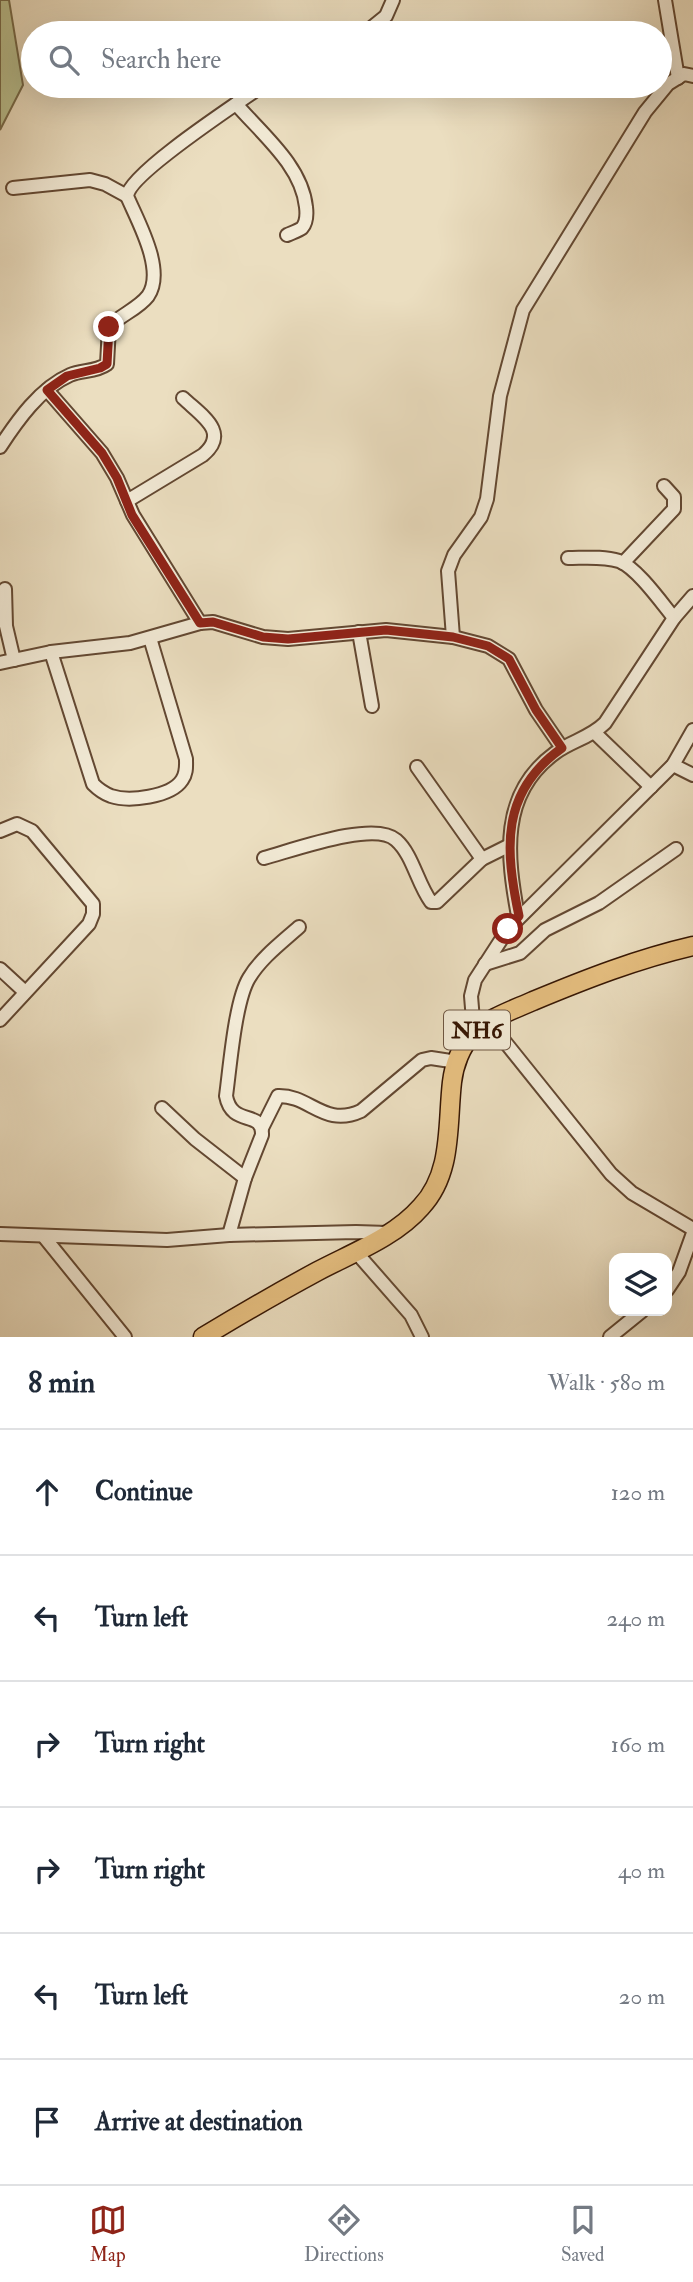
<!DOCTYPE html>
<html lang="en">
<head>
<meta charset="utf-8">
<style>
	:root { --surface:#fff; --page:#f6f6f7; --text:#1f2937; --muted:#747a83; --line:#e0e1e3; --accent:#8f2418 }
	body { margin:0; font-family:"IM FELL Double Pica",serif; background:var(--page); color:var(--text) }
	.controls { position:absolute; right:21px; bottom:21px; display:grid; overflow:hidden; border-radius:14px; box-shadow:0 7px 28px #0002 }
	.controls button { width:63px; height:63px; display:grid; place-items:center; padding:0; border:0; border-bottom:2px solid var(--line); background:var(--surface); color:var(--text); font:35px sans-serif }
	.stop { position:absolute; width:21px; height:21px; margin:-16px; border:5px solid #8f2418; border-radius:50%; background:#fff }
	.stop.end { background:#8f2418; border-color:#fff; box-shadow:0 2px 7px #0008 }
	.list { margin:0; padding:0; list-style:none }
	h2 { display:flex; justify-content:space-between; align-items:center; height:91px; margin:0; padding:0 28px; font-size:30px }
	h2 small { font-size:23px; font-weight:400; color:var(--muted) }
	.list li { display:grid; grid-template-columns:46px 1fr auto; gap:21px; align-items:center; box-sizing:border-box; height:126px; padding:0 28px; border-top:2px solid var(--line) }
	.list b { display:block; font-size:26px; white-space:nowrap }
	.list em { font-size:23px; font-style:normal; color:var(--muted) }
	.icon { flex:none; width:38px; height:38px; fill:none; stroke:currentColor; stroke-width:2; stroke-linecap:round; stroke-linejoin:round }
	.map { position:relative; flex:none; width:693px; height:1337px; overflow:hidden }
	.search { position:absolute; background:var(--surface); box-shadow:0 7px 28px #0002; left:21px; right:21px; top:21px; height:77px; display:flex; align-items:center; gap:18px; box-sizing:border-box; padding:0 24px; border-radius:38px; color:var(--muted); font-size:26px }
	.sheet { height:847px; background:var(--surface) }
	nav { display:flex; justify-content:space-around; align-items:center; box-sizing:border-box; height:98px; border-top:2px solid var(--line); background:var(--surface); font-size:19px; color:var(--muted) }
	nav a { display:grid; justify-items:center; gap:4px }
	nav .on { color:var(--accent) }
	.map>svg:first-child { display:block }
</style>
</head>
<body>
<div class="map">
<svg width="693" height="1337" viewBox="0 0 693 1337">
	<rect width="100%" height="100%" fill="#ebdec0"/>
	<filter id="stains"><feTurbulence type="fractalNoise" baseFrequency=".00286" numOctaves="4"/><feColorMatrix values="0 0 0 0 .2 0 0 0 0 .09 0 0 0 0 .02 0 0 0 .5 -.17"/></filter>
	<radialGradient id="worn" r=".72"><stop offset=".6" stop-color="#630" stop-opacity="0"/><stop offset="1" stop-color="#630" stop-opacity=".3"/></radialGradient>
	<path fill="#bac090" stroke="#786b4a" stroke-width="2" d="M0,0h9l14,85 -23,45z"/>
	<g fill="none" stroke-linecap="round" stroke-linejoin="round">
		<g stroke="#634832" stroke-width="16">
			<g id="minor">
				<path d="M665,0l13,78"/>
				<path d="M365,33l21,-17 7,-16"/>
				<path d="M236,104c26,30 66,62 70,103 1,8 1,15 -4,21 -4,3 -11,5 -15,7"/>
				<path d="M13,188l77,-8 15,4 22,12"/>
				<path d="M47,390l55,63 15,25 16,37 67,108"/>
				<path d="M0,447c17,-26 40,-59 70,-72 12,-5 26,-3 37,-11l2,-37c11,-12 29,-18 39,-31 18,-26 -11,-76 -21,-100 3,-23 111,-93 135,-110"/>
				<path d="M127,501l76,-46c27,-23 -1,-39 -20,-57"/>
				<path d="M568,558c16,0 35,-2 51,3 18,7 42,41 55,57"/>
				<path d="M623,563l51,-54v-12l-10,-11"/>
				<path d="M5,589l1,37 8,34"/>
				<path d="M359,632l13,74"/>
				<path d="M453,637l-5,-66 6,-16 27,-38 6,-18 13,-103 23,-86 122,-198 23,-28 16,-10 9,2"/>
				<path d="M51,652l42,132c6,6 10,9 18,12 18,6 60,1 71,-16 5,-7 4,-14 4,-21l-36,-121"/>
				<path d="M0,663l51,-11 79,-9 70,-20 13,-1 50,15 25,2 98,-9 67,7 35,9 21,13 27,51 26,38"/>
				<path d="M595,733l56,54"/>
				<path d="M673,765l20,10"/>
				<path d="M417,767l65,92"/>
				<path d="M0,831l17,-7 15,7 61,73v10l-4,10 -89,96"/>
				<path d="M264,858c27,-7 110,-38 132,-18 17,15 21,43 35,62h6l45,-43 28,-14"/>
				<path d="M518,916c-11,-60 -19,-122 37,-163 16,-12 35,-15 50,-30l69,-105 19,-22"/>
				<path d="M485,964l35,-11 25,-23 54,-27 77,-54"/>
				<path d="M0,969l25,23"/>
				<path d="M489,1022l122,152 21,19 61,36"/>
				<path d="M474,1032l-3,-36 4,-16 33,-51 165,-164 20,-35"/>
				<path d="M162,1108l33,31 50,39"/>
				<path d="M262,1128l16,-32c32,-1 46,32 83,15l61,-51 9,-2 26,4"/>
				<path d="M0,1234l167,6 62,-5 127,-3 32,1"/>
				<path d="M229,1235l16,-57 17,-43c1,-26 -30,-7 -36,-39 4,-29 9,-95 23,-118 12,-20 32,-35 50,-51"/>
				<path d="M45,1238l80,99"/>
				<path d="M355,1251l56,64 11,22"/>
				<path d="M667,1290l12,-18 14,-39"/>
				<path d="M610,1337l32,-26"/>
			</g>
		</g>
		<g stroke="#361603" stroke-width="21">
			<path id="highway" d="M203,1337c38,-23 76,-45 115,-66 34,-18 77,-34 103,-64 32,-34 26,-82 31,-125 2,-17 9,-36 21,-48 15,-16 40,-24 60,-33 53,-22 104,-42 160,-55"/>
		</g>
		<use href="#minor" stroke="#f2ead6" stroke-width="12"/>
		<use href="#highway" stroke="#e6bf80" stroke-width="18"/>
	</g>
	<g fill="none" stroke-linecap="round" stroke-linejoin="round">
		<path stroke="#8f2418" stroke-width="9" d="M109,327l-2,37 -7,4 -33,8 -20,14 55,63 15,25 15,37 68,108 13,-1 50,15 25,2 98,-9 67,7 35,9 21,13 27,51 26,38c-62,44 -57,101 -43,168l-11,13"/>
	</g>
	<g text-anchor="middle" stroke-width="5" stroke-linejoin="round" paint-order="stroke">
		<rect fill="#f2ead6" stroke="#6e5642" stroke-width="2" x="444" y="1010.5" width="66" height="39" rx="5"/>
		<g font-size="23" font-weight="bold" fill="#361603">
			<text x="477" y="1038">NH6</text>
		</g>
	</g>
	<rect width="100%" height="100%" filter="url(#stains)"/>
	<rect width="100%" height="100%" fill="url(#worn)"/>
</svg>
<div class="controls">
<button><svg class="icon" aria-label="layers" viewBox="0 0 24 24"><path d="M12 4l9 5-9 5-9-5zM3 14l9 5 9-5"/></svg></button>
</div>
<div class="stop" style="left:508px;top:929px"></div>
<div class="stop end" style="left:109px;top:327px"></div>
<div class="search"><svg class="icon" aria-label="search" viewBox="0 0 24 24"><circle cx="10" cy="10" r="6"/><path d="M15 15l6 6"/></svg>Search here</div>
</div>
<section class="sheet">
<h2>8 min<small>Walk · 580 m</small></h2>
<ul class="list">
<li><svg class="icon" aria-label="ahead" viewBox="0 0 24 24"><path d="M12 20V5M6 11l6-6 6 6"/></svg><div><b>Continue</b></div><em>120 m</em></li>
<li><svg class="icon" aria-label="left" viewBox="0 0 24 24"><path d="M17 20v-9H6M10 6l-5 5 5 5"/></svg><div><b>Turn left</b></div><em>240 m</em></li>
<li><svg class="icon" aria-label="right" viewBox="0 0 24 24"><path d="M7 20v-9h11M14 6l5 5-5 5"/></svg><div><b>Turn right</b></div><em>160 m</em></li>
<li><svg class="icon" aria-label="right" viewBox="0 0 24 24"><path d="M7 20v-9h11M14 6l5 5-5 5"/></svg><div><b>Turn right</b></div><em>40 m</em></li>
<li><svg class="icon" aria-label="left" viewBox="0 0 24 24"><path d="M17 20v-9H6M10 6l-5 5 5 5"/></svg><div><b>Turn left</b></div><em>20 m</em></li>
<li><svg class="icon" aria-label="arrive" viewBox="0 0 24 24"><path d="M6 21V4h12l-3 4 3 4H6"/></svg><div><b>Arrive at destination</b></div></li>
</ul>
</section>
<nav>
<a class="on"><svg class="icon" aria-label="map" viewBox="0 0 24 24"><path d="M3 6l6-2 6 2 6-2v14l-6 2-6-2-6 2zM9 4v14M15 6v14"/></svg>Map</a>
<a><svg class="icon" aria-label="directions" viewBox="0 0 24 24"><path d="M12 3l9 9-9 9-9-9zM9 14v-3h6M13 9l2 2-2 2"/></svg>Directions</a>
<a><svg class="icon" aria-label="saved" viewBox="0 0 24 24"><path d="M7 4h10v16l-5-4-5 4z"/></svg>Saved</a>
</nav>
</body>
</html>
